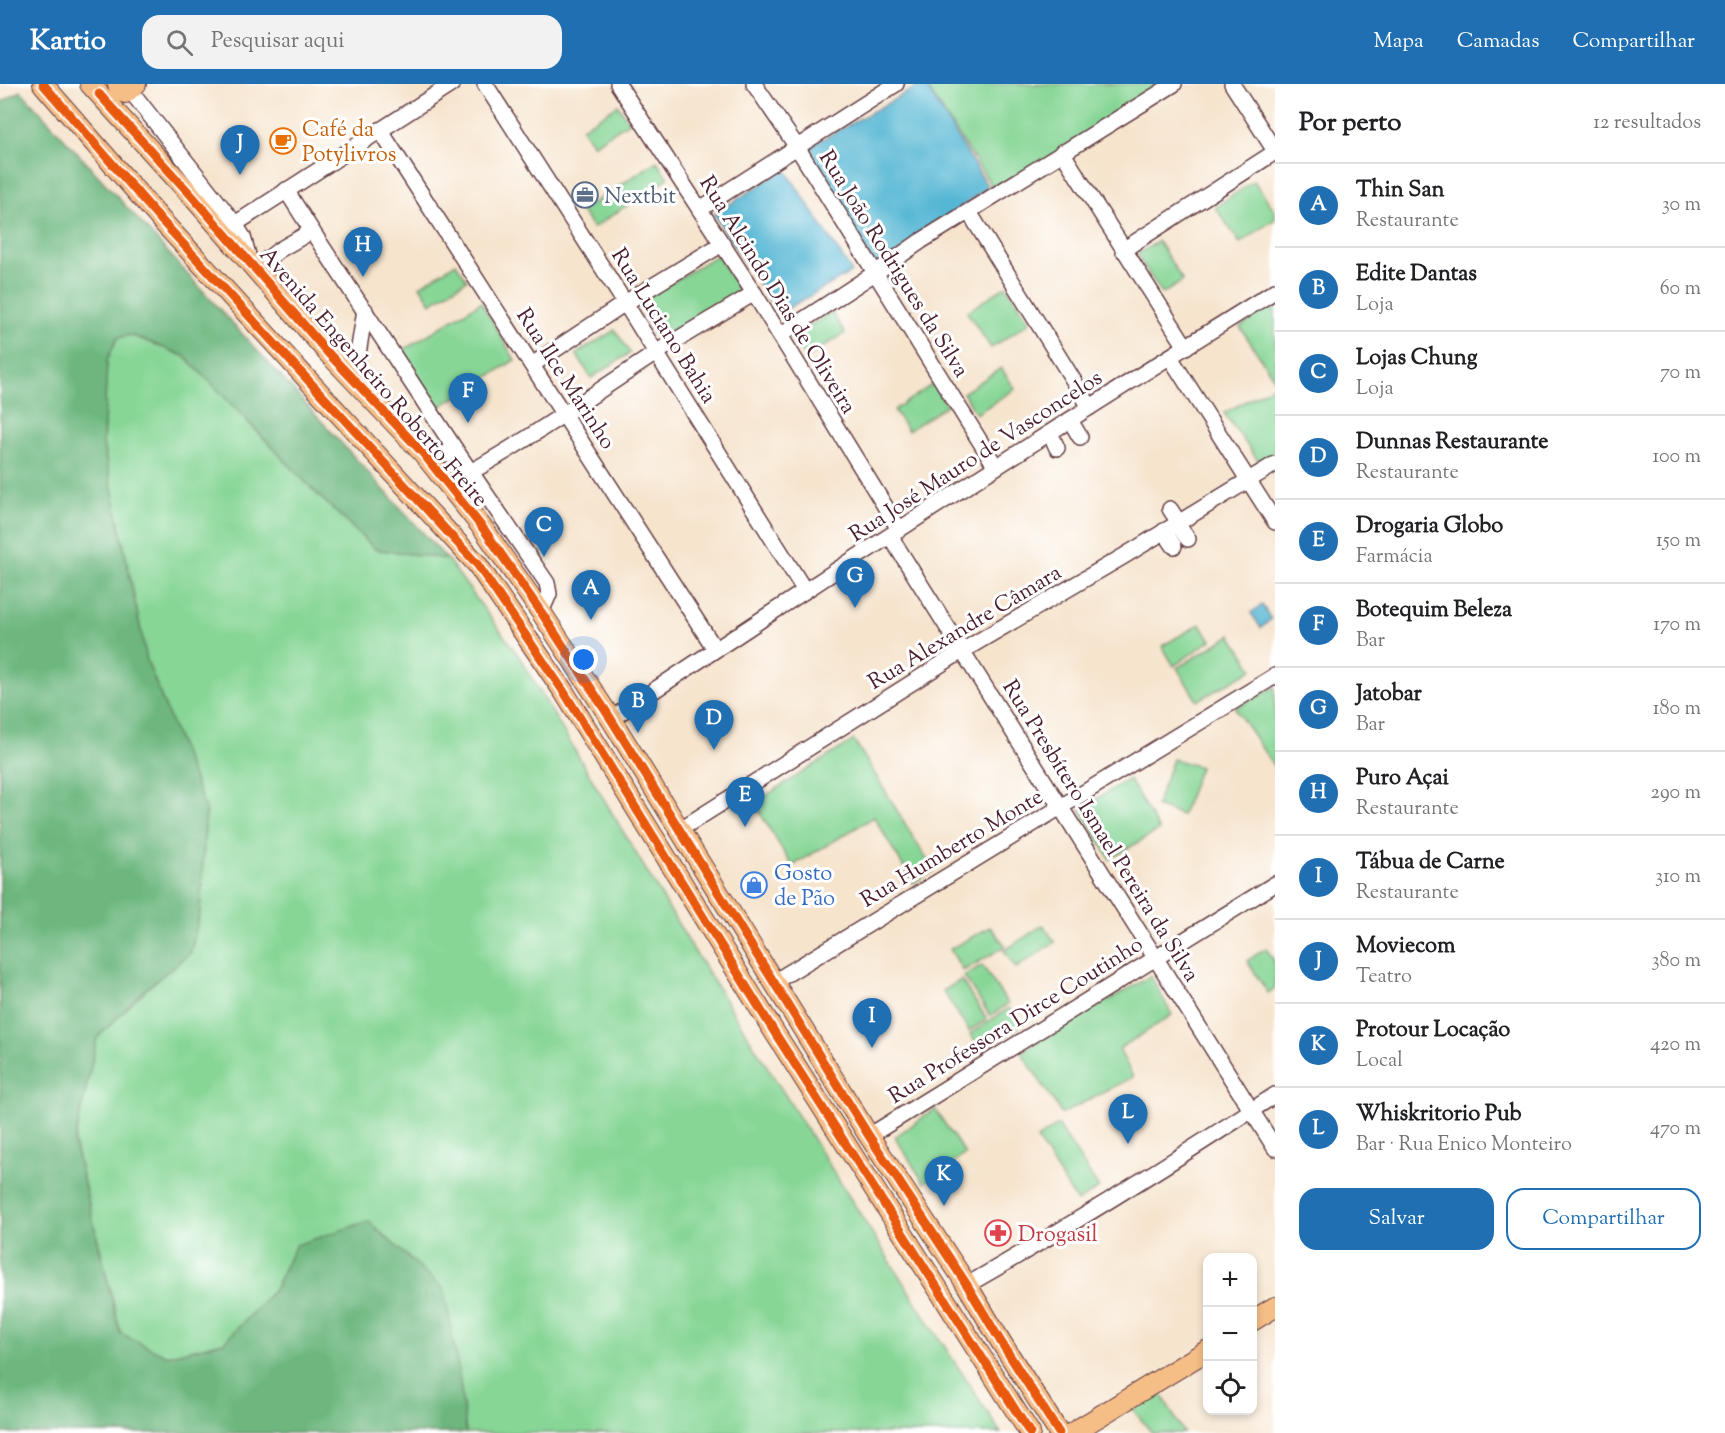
<!DOCTYPE html>
<html lang="pt">
<head>
<meta charset="utf-8">
<style>
	:root { --surface:#fff; --page:#f2f2f2; --text:#202124; --muted:#757577; --line:#e0e0e0; --accent:#1f6fb2 }
	body { margin:0; font-family:"Sorts Mill Goudy",serif; background:var(--page); color:var(--text) }
	.controls { position:absolute; right:18px; bottom:18px; display:grid; overflow:hidden; border-radius:12px; box-shadow:0 3px 9px #0003 }
	.controls button { width:54px; height:54px; display:grid; place-items:center; padding:0; border:0; border-bottom:2px solid var(--line); background:var(--surface); color:var(--text); font:30px sans-serif }
	.you { position:absolute; left:584px; top:576px; width:21px; height:21px; margin:-15px; border:4px solid #fff; border-radius:50%; background:#1a73e8; box-shadow:0 0 0 9px #1a73e833 }
	.badge { display:grid; place-items:center; width:39px; height:39px; border-radius:50%; background:var(--accent); color:#fff; font-size:20px; font-weight:700 }
	.pin { position:absolute; translate:-50% -50px; filter:drop-shadow(0 2px 3px #0008) }
	.pin::after { content:''; position:absolute; top:32px; width:21px; height:18px; background:inherit; clip-path:polygon(0 0,100% 0,50% 100%) }
	.list { margin:0; padding:0; list-style:none }
	h2 { display:flex; justify-content:space-between; align-items:center; height:78px; margin:0; padding:0 24px; font-size:26px }
	h2 small { font-size:20px; font-weight:400; color:var(--muted) }
	.list li { display:grid; grid-template-columns:39px 1fr auto; gap:18px; align-items:center; box-sizing:border-box; height:84px; padding:0 24px; border-top:2px solid var(--line) }
	.list b { display:block; font-size:22px; white-space:nowrap }
	.list p { margin:0; font-size:20px; white-space:nowrap; color:var(--muted) }
	.list em { font-size:20px; font-style:normal; color:var(--muted) }
	.actions { display:flex; gap:12px; padding:18px 24px }
	.actions a { flex:1; padding:14px 0; border:2px solid var(--accent); border-radius:18px; text-align:center; font-size:21px; color:var(--accent) }
	.actions .main { background:var(--accent); color:#fff }
	.icon { flex:none; width:33px; height:33px; fill:none; stroke:currentColor; stroke-width:2; stroke-linecap:round; stroke-linejoin:round }
	.map { position:relative; flex:none; width:1275px; height:1349px; overflow:hidden }
	header { display:flex; align-items:center; gap:36px; box-sizing:border-box; height:84px; padding:0 30px; background:var(--accent); color:#fff }
	header strong { font-size:28px }
	nav { display:flex; gap:33px; margin-inline-start:auto; font-size:21px }
	.search { width:420px; height:54px; background:var(--page); display:flex; align-items:center; gap:15px; box-sizing:border-box; padding:0 21px; border-radius:18px; color:var(--muted); font-size:22px }
	main { display:flex }
	aside { flex:1; background:var(--surface) }
	.map>svg:first-child { display:block }
</style>
</head>
<body>
<header>
<strong>Kartio</strong>
<div class="search"><svg class="icon" aria-label="search" viewBox="0 0 24 24"><circle cx="10" cy="10" r="6"/><path d="M15 15l6 6"/></svg>Pesquisar aqui</div>
<nav><a>Mapa</a><a>Camadas</a><a>Compartilhar</a></nav>
</header>
<main>
<div class="map">
<svg width="1275" height="1349" viewBox="0 0 1275 1349">
	<rect width="100%" height="100%" fill="#fff"/>
	<filter id="ink" filterUnits="userSpaceOnUse"><feTurbulence type="fractalNoise" baseFrequency=".0167" numOctaves="2"/><feDisplacementMap in="SourceGraphic" scale="12" xChannelSelector="R" yChannelSelector="G"/><feConvolveMatrix kernelMatrix="1 2 1 2 8 2 1 2 1" color-interpolation-filters="sRGB"/></filter>
	<filter id="wash" filterUnits="userSpaceOnUse"><feTurbulence type="fractalNoise" baseFrequency=".008" numOctaves="4" result="noise"/><feDisplacementMap in="SourceGraphic" scale="24" xChannelSelector="R" yChannelSelector="G"/><feGaussianBlur stdDeviation="1.35" result="paint"/><feColorMatrix in="noise" values="0 0 0 0 0 0 0 0 0 0 0 0 0 0 0 0 0 1.4 0 .05"/><feComposite in="paint" operator="in"/></filter>
	<g filter="url(#wash)">
		<rect width="100%" height="100%" fill="#f6e4cd"/>
		<g fill="#87d696" stroke="#687a60" stroke-width="1.5">
			<path d="M925,0h243l-171,110z"/>
			<path d="M618,21l11,17 -36,23 -11,-17z"/>
			<path d="M657,77l11,17 -75,50 -12,-17z"/>
			<path d="M1254,97l21,30v8l-35,24 -25,-36z"/>
			<path d="M1158,157l25,40 -21,13 -25,-39z"/>
			<path d="M717,171l24,37 -81,53 -23,-41z"/>
			<path d="M456,179l11,17 -36,23 -11,-17z"/>
			<path d="M1006,202l24,36 -39,26 -24,-36z"/>
			<path d="M481,218l34,58 -77,48 -38,-56z"/>
			<path d="M1275,220v76l-35,-53z"/>
			<path d="M831,228l14,21 -39,25 -14,-21z"/>
			<path d="M615,246l15,23 -39,25 -15,-24z"/>
			<path d="M131,251l53,21 31,31 98,103 62,59 72,10 71,96 175,294 227,360 81,124h-535l-7,-60 -163,-128 -22,45 -50,52 -57,14 -46,-22 -47,-191 23,-105 49,-49 45,-37 9,-41 6,-101 -59,-149 -44,-217 4,-83 10,-23z"/>
			<path d="M1001,284l14,21 -39,25 -13,-21z"/>
			<path d="M933,300l14,21 -39,26 -14,-21z"/>
			<path d="M1275,301v67l-16,10 -35,-49z"/>
			<path d="M1200,540l11,16 -37,26 -12,-20z"/>
			<path d="M1231,551l22,34 -56,32 -20,-33z"/>
			<path d="M1275,603v81l-40,-60z"/>
			<path d="M854,656l80,131 -21,12 -39,-66 -82,49 -38,-63z"/>
			<path d="M1173,675l27,8 -18,48 -26,-9z"/>
			<path d="M1129,695l30,51 -49,29 -30,-50z"/>
			<path d="M1043,841l12,17 -39,26 -12,-17z"/>
			<path d="M990,843l16,19 -43,25 -13,-22z"/>
			<path d="M1266,864l9,15v25l-7,5 -21,-32z"/>
			<path d="M982,881l26,39 -18,12 -26,-40z"/>
			<path d="M1151,892l21,39 -53,34 14,28 -71,37 -41,-62 22,-14z"/>
			<path d="M961,896l26,39 -18,12 -26,-40z"/>
			<path d="M1009,924l12,17 -39,27 -12,-18z"/>
			<path d="M935,1025l30,45 -41,29 -29,-46z"/>
			<path d="M1058,1041l41,63 -22,14 -40,-63z"/>
			<path d="M1160,1308l24,41h-32l-19,-23z"/>
		</g>
		<path fill="#6db77f" stroke="#5c6b55" stroke-width="1.5" d="M21,7l426,468 -72,-10 -62,-59 -98,-103 -31,-31 -53,-21 -14,3 -10,23 -4,83 44,217 59,149 -6,101 -9,41 -45,37 -49,49 -23,105 46,190 47,23 57,-14 50,-52 22,-45 72,-24 76,68 15,84 7,60h-466v-1330z"/>
		<g fill="#56b7d4" stroke="#506b80" stroke-width="1.5">
			<path d="M922,0h3l63,103 -111,82 -76,-118z"/>
			<path d="M785,85l67,103 -74,42 -64,-100z"/>
			<path d="M1262,521l9,14 -10,9 -10,-15z"/>
		</g>
	</g>
	<g filter="url(#ink)">
		<g fill="none" stroke-linecap="round" stroke-linejoin="round">
			<g stroke="#643d43" stroke-width="18">
				<g id="minor">
					<path d="M485,0l140,219 180,288"/>
					<path d="M618,0l136,209 145,236"/>
					<path d="M754,0l43,63 199,320"/>
					<path d="M1232,0l43,67"/>
					<path d="M130,6l105,134"/>
					<path d="M380,46l335,519"/>
					<path d="M1062,68l124,195"/>
					<path d="M286,106l26,41 147,224 88,128 2,11 -8,18"/>
					<path d="M700,125l196,-125"/>
					<path d="M969,128l121,195"/>
					<path d="M1123,166l152,-98"/>
					<path d="M250,178l-7,-25 -8,-13 217,-140"/>
					<path d="M255,185l24,-19 33,-19"/>
					<path d="M780,251l95,-62 46,-32 253,-157"/>
					<path d="M1170,273l105,165"/>
					<path d="M532,281l93,-62 97,-59"/>
					<path d="M354,295l11,-69"/>
					<path d="M1070,336l10,17"/>
					<path d="M1050,349l7,15"/>
					<path d="M422,368l37,3"/>
					<path d="M449,400c71,-38 137,-85 204,-129 33,-22 68,-41 101,-62"/>
					<path d="M1170,425l9,14"/>
					<path d="M1177,440l11,15"/>
					<path d="M1164,447l10,15"/>
					<path d="M890,452l385,612"/>
					<path d="M611,635c219,-146 440,-289 664,-428"/>
					<path d="M679,746l283,-179 162,-95 151,-92"/>
					<path d="M774,898l501,-306"/>
					<path d="M869,1052l406,-252"/>
					<path d="M967,1201c105,-60 207,-124 308,-190"/>
				</g>
			</g>
			<g stroke="#643d43" stroke-width="22">
				<g id="major">
					<path d="M43,0l119,137 315,343 87,128 211,341 255,400"/>
					<path d="M90,0l102,112 137,158 93,98 63,79 56,81 70,107 258,417 98,149 34,57 58,91"/>
					<path d="M118,0l2,7 5,2 11,-9"/>
					<path d="M1252,1237l23,-14"/>
					<path d="M1072,1349l136,-83"/>
				</g>
			</g>
			<use href="#minor" stroke="#fff" stroke-width="15"/>
			<use href="#major" stroke="#f6be87" stroke-width="20"/>
			<g stroke="#fff" stroke-width="13">
				<g id="cycleway">
					<path d="M43,0l119,137 315,343 87,128 211,341 255,400"/>
					<path d="M99,10l93,102 137,158 93,98 63,79 56,81 70,107 258,417 98,149 34,57 58,91"/>
				</g>
			</g>
			<use href="#cycleway" stroke="#e8590c" stroke-width="9"/>
		</g>
	</g>
	<defs>
		<g id="cafe-ring" transform="scale(1.35)"><circle r="9.5" fill="#fff" stroke="#e8710a" stroke-width="1.5"/><path d="M-5.5-4.5H6V0H3Q3 3.5 0 3.5H-2.5Q-5.5 3.5-5.5 0ZM3-3.2v2h1.7v-2ZM-6 4.5H4V6H-6Z" fill="#e8710a"/></g>
		<g id="office-ring" transform="scale(1.35)"><circle r="9.5" fill="#fff" stroke="#5c6f8a" stroke-width="1.5"/><path d="M-6-3h4V-5.5h4V-3h4V5H-6ZM-1-4.5V-3h2v-1.5ZM-6 0V1H6V0Z" fill="#5c6f8a"/></g>
		<g id="shop-ring" transform="scale(1.35)"><circle r="9.5" fill="#fff" stroke="#3f7fe0" stroke-width="1.5"/><path d="M-5-2.5h2.3a2.7 3.5 0 0 1 5.4 0H5L5.5 6h-11ZM-1.5-2.5h3a1.5 2.3 0 0 0-3 0Z" fill="#3f7fe0"/></g>
		<g id="pharmacy-ring" transform="scale(1.35)"><circle r="9.5" fill="#fff" stroke="#e0444e" stroke-width="1.5"/><path d="M-2-6h4v4h4v4h-4v4h-4v-4h-4v-4h4Z" fill="#e0444e"/></g>
	</defs>
	<g fill-rule="evenodd">
		<use href="#cafe-ring" x="283" y="57"/>
		<use href="#office-ring" x="585" y="111"/>
		<use href="#shop-ring" x="754" y="801"/>
		<use href="#pharmacy-ring" x="998" y="1149"/>
	</g>
	<g text-anchor="middle" stroke-width="6" stroke-linejoin="round" paint-order="stroke">
		<g font-size="22" fill="#c56008" stroke="#fff" text-anchor="start">
			<text x="302" y="52">Café da<tspan x="302" dy="25">Potylivros</tspan></text>
		</g>
		<g font-size="22" fill="#4e5e75" stroke="#fff" text-anchor="start">
			<text x="604" y="119">Nextbit</text>
		</g>
		<g font-size="22" fill="#4a1f2b" stroke="#fff">
			<text transform="translate(895 179) rotate(58)" y="8">Rua João Rodrigues da Silva</text>
			<text transform="translate(779 210) rotate(58)" y="8">Rua Alcindo Dias de Oliveira</text>
			<text transform="translate(665 241) rotate(58)" y="8">Rua Luciano Bahia</text>
			<text transform="translate(375 292) rotate(49)" y="8">Avenida Engenheiro Roberto Freire</text>
			<text transform="translate(567 294) rotate(57)" y="8">Rua Ilce Marinho</text>
			<text transform="translate(975 371) rotate(-33)" y="8">Rua José Mauro de Vasconcelos</text>
			<text transform="translate(964 542) rotate(-31)" y="8">Rua Alexandre Câmara</text>
			<text transform="translate(1102 746) rotate(58)" y="8">Rua Presbítero Ismael Pereira da Silva</text>
			<text transform="translate(951 763) rotate(-31)" y="8">Rua Humberto Monte</text>
			<text transform="translate(1015 935) rotate(-32)" y="8">Rua Professora Dirce Coutinho</text>
		</g>
		<g font-size="22" fill="#366cbe" stroke="#fff" text-anchor="start">
			<text x="774" y="796">Gosto<tspan x="774" dy="25">de Pão</tspan></text>
		</g>
		<g font-size="22" fill="#be3a42" stroke="#fff" text-anchor="start">
			<text x="1018" y="1157">Drogasil</text>
		</g>
	</g>
</svg>
<div class="controls">
<button>+</button>
<button>−</button>
<button><svg class="icon" aria-label="locate" viewBox="0 0 24 24"><circle cx="12" cy="12" r="6"/><path d="M12 2v4M12 18v4M2 12h4M18 12h4"/></svg></button>
</div>
<div class="you"></div>
<div class="pin badge" style="left:591px;top:536px">A</div>
<div class="pin badge" style="left:638px;top:649px">B</div>
<div class="pin badge" style="left:544px;top:473px">C</div>
<div class="pin badge" style="left:714px;top:666px">D</div>
<div class="pin badge" style="left:745px;top:743px">E</div>
<div class="pin badge" style="left:468px;top:339px">F</div>
<div class="pin badge" style="left:855px;top:524px">G</div>
<div class="pin badge" style="left:363px;top:193px">H</div>
<div class="pin badge" style="left:872px;top:964px">I</div>
<div class="pin badge" style="left:240px;top:91px">J</div>
<div class="pin badge" style="left:944px;top:1122px">K</div>
<div class="pin badge" style="left:1128px;top:1060px">L</div>
</div>
<aside>
<h2>Por perto<small>12 resultados</small></h2>
<ul class="list">
<li><span class="badge">A</span><div><b>Thin San</b><p>Restaurante</p></div><em>30 m</em></li>
<li><span class="badge">B</span><div><b>Edite Dantas</b><p>Loja</p></div><em>60 m</em></li>
<li><span class="badge">C</span><div><b>Lojas Chung</b><p>Loja</p></div><em>70 m</em></li>
<li><span class="badge">D</span><div><b>Dunnas Restaurante</b><p>Restaurante</p></div><em>100 m</em></li>
<li><span class="badge">E</span><div><b>Drogaria Globo</b><p>Farmácia</p></div><em>150 m</em></li>
<li><span class="badge">F</span><div><b>Botequim Beleza</b><p>Bar</p></div><em>170 m</em></li>
<li><span class="badge">G</span><div><b>Jatobar</b><p>Bar</p></div><em>180 m</em></li>
<li><span class="badge">H</span><div><b>Puro Açai</b><p>Restaurante</p></div><em>290 m</em></li>
<li><span class="badge">I</span><div><b>Tábua de Carne</b><p>Restaurante</p></div><em>310 m</em></li>
<li><span class="badge">J</span><div><b>Moviecom</b><p>Teatro</p></div><em>380 m</em></li>
<li><span class="badge">K</span><div><b>Protour Locação</b><p>Local</p></div><em>420 m</em></li>
<li><span class="badge">L</span><div><b>Whiskritorio Pub</b><p>Bar · Rua Enico Monteiro</p></div><em>470 m</em></li>
</ul>
<div class="actions"><a class="main">Salvar</a><a>Compartilhar</a></div>
</aside>
</main>
</body>
</html>
